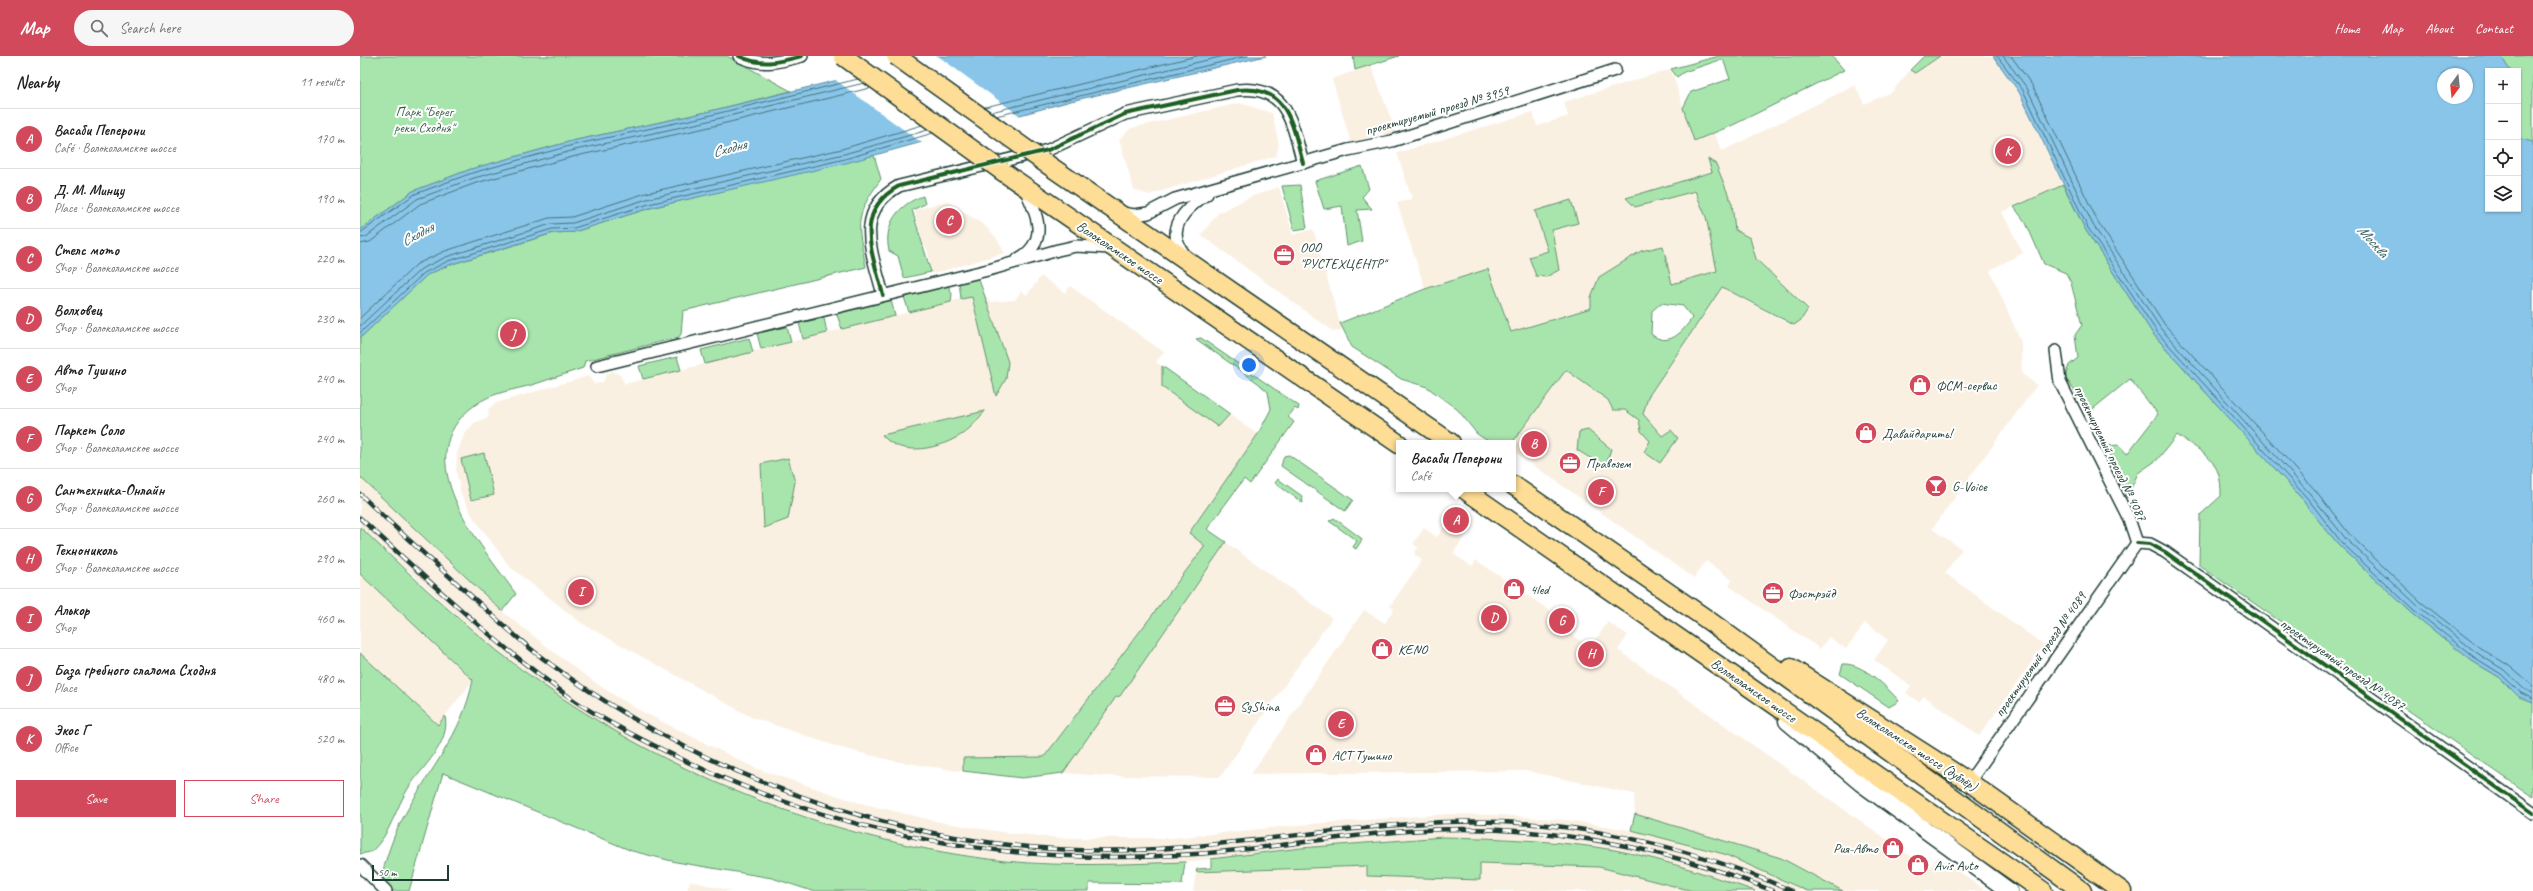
<!DOCTYPE html>
<html lang="en">
<head>
<meta charset="utf-8">
<style>
	:root { --surface:#fff; --page:#f6f6f6; --text:#202124; --muted:#757577; --line:#e0e0e0; --accent:#d1495b }
	body { margin:0; font-family:Caveat,sans-serif; background:var(--page); color:var(--text) }
	.controls { position:absolute; right:12px; top:12px; display:grid; overflow:hidden; border-radius:0px; box-shadow:0 1px 3px #0004 }
	.controls button { width:36px; height:36px; display:grid; place-items:center; padding:0; border:0; border-bottom:1px solid var(--line); background:var(--surface); color:var(--text); font:20px sans-serif }
	.compass { position:absolute; left:2077px; top:12px; width:36px; height:36px; border-radius:50%; background:var(--surface); box-shadow:0 1px 3px #0004; rotate:195deg }
	.scale { position:absolute; left:12px; bottom:10px; width:77px; box-sizing:border-box; padding-left:4px; border:2px solid #1f3d34; border-top:0; font-size:11px; line-height:14px; white-space:nowrap; color:#1f3d34; -webkit-text-stroke:3px #fff; paint-order:stroke }
	.you { position:absolute; left:889px; top:309px; width:14px; height:14px; margin:-10px; border:3px solid #fff; border-radius:50%; background:#1a73e8; box-shadow:0 0 0 6px #1a73e833 }
	.badge { display:grid; place-items:center; width:26px; height:26px; border-radius:50%; background:var(--accent); color:#fff; font-size:13px; font-weight:700 }
	.pin { position:absolute; translate:-50% -50%; border:2px solid #fff; box-shadow:0 1px 4px #0006 }
	.popup { position:absolute; left:1036px; top:384px; width:120px; height:52px; box-sizing:border-box; display:grid; place-content:center; border-radius:0px; background:var(--surface); filter:drop-shadow(0 1px 3px #0005); font-size:13px; white-space:nowrap; color:var(--muted) }
	.popup b { font-size:15px; color:var(--text) }
	.popup::after { content:''; position:absolute; left:50%; top:100%; margin-left:-8px; border:8px solid transparent; border-top-color:var(--surface) }
	.list { margin:0; padding:0; list-style:none }
	h2 { display:flex; justify-content:space-between; align-items:center; height:52px; margin:0; padding:0 16px; font-size:17px }
	h2 small { font-size:13px; font-weight:400; color:var(--muted) }
	.list li { display:grid; grid-template-columns:26px 1fr auto; gap:12px; align-items:center; box-sizing:border-box; height:60px; padding:0 16px; border-top:1px solid var(--line) }
	.list b { display:block; font-size:15px; white-space:nowrap }
	.list p { margin:0; font-size:13px; white-space:nowrap; color:var(--muted) }
	.list em { font-size:13px; font-style:normal; color:var(--muted) }
	.actions { display:flex; gap:8px; padding:12px 16px }
	.actions a { flex:1; padding:9px 0; border:1px solid var(--accent); border-radius:0px; text-align:center; font-size:14px; color:var(--accent) }
	.actions .main { background:var(--accent); color:#fff }
	.icon { flex:none; width:22px; height:22px; fill:none; stroke:currentColor; stroke-width:2; stroke-linecap:round; stroke-linejoin:round }
	.map { position:relative; flex:none; width:2173px; height:835px; overflow:hidden }
	header { display:flex; align-items:center; gap:24px; box-sizing:border-box; height:56px; padding:0 20px; background:var(--accent); color:#fff }
	header strong { font-size:19px }
	nav { display:flex; gap:22px; margin-inline-start:auto; font-size:14px }
	.search { width:280px; height:36px; background:var(--page); display:flex; align-items:center; gap:10px; box-sizing:border-box; padding:0 14px; border-radius:22px; color:var(--muted); font-size:15px }
	main { display:flex }
	aside { flex:1; background:var(--surface) }
	.map>svg:first-child { display:block }
</style>
</head>
<body>
<header>
<strong>Map</strong>
<div class="search"><svg class="icon" aria-label="search" viewBox="0 0 24 24"><circle cx="10" cy="10" r="6"/><path d="M15 15l6 6"/></svg>Search here</div>
<nav><a>Home</a><a>Map</a><a>About</a><a>Contact</a></nav>
</header>
<main>
<aside>
<h2>Nearby<small>11 results</small></h2>
<ul class="list">
<li><span class="badge">A</span><div><b>Васаби Пеперони</b><p>Café · Волоколамское шоссе</p></div><em>170 m</em></li>
<li><span class="badge">B</span><div><b>Д. М. Минцу</b><p>Place · Волоколамское шоссе</p></div><em>190 m</em></li>
<li><span class="badge">C</span><div><b>Стелс мото</b><p>Shop · Волоколамское шоссе</p></div><em>220 m</em></li>
<li><span class="badge">D</span><div><b>Волховец</b><p>Shop · Волоколамское шоссе</p></div><em>230 m</em></li>
<li><span class="badge">E</span><div><b>Авто Тушино</b><p>Shop</p></div><em>240 m</em></li>
<li><span class="badge">F</span><div><b>Паркет Соло</b><p>Shop · Волоколамское шоссе</p></div><em>240 m</em></li>
<li><span class="badge">G</span><div><b>Сантехника-Онлайн</b><p>Shop · Волоколамское шоссе</p></div><em>260 m</em></li>
<li><span class="badge">H</span><div><b>Технониколь</b><p>Shop · Волоколамское шоссе</p></div><em>290 m</em></li>
<li><span class="badge">I</span><div><b>Алькор</b><p>Shop</p></div><em>460 m</em></li>
<li><span class="badge">J</span><div><b>База гребного слалома Сходня</b><p>Place</p></div><em>480 m</em></li>
<li><span class="badge">K</span><div><b>Экос Г</b><p>Office</p></div><em>520 m</em></li>
</ul>
<div class="actions"><a class="main">Save</a><a>Share</a></div>
</aside>
<div class="map">
<svg width="2173" height="835" viewBox="0 0 2173 835">
	<rect width="100%" height="100%" fill="#fff"/>
	<filter id="ink" filterUnits="userSpaceOnUse"><feTurbulence type="fractalNoise" baseFrequency=".025" numOctaves="2"/><feDisplacementMap in="SourceGraphic" scale="8" xChannelSelector="R" yChannelSelector="G"/><feConvolveMatrix kernelMatrix="1 2 1 2 8 2 1 2 1" color-interpolation-filters="sRGB"/></filter>
	<g filter="url(#ink)">
		<g fill="#faf0e2">
			<path d="M1580,0h53l26,36 44,93 -61,27 21,41 -33,17 31,72 1,32 15,11 -105,144 30,20 -17,24 99,72 -65,91 -55,-40 -5,6 -13,-9 5,-7 -37,-26 14,-20 -23,-17 -19,26 -17,-12 -9,12 -91,-63 3,-6 -26,-19 -12,17 -181,-127 -1,-8 68,-92 68,46 74,-110 63,35 16,-2 7,-11 -52,-50 -245,74 -23,-64 -63,20 -28,-86 15,-4 -15,-46 136,-41 4,14 31,-10 -4,-14 107,-33 23,72 20,-8 8,18 133,-66 9,19 28,-12 18,-22 5,3z"/>
			<path d="M1011,9l26,70 -11,4 -3,-7 -32,11 -19,-64z"/>
			<path d="M880,47l32,10 7,32 -3,11 -127,39 -15,-5 -15,-50 12,-12z"/>
			<path d="M919,131l14,48 20,-6 29,101 -8,2 -133,-97 17,-22 32,-16z"/>
			<path d="M587,145l37,24 12,12 9,16 -73,21 -5,-25 -4,-5 -9,-34z"/>
			<path d="M681,220l24,17 5,-7 94,66 -8,10 114,81 -63,86 125,89 -112,159 -115,-1 -42,-3 -41,5 -70,-8 -58,-9 -53,-13 -90,-31 -170,-94 -71,-56 -37,-50 -12,-23 -5,-23 1,-18 7,-18 10,-12 15,-6 -1,-8 8,-6 92,-27 6,8 9,-2 3,-7 7,-4 7,4 5,9 359,-91 5,9 26,-2 6,-9 6,4z"/>
			<path d="M0,421l142,134 57,45 41,30 37,23 118,59 105,35 80,19 61,10 58,6h113l137,-14 138,-10 54,1 66,5 64,10 93,24 83,37h-52l-93,-30 -66,-14 -76,-8 -77,-2 -142,11 -116,14 -88,3 -91,-4 -77,-11 -83,-20 -81,-28 -77,-31 -74,-39 -69,-45 -71,-56 -114,-104z"/>
			<path d="M1093,458l18,13 -18,27 19,12 4,-6 101,69 -4,7 17,11 18,-25 20,13 -10,15 311,219 9,-13 48,35h-143l-62,-33 -146,-44 -1,-20 -107,-23 -276,3 113,-164 21,13 9,-14 -4,-3 32,-46 -8,-6 4,-7 -5,-3 11,-16 13,9z"/>
			<path d="M0,518l114,105 -36,46 -78,-72z"/>
			<path d="M1120,807l119,4 94,24h-500l3,-19 171,-6v10l113,4z"/>
			<path d="M330,825l43,10h-46z"/>
		</g>
		<g fill="#a8e5ac" stroke="#649170" fill-rule="evenodd">
			<path d="M0,0h367l64,35 -93,23 -126,27 -101,28 -58,22 -53,39z"/>
			<path d="M993,0h46l-44,14z"/>
			<path d="M1359,0h113l12,14 -111,55 -39,16 -11,-33 8,-16 39,-13 -7,-20 -39,13 -7,5 -6,-8z"/>
			<path d="M1564,0h16l-25,17 -5,-3z"/>
			<path d="M2141,0h32v97l-15,-7v-75h-8z"/>
			<path d="M514,99l7,24c-27,38 -24,43 -15,88l-183,44 -2,23 -2,3 -94,24 -2,7c-16,5 -32,11 -48,16 -20,6 -43,8 -60,21 -72,52 7,141 41,189l-14,17 -142,-134v-139l67,-63 22,-10 105,-32 20,-1 76,-24z"/>
			<path d="M1348,103l8,5 16,40 3,26 15,8 6,21 52,50 -7,11 -7,5 -72,-38 -74,110 -5,17 19,22 9,-6 7,8 -18,25 -16,-11 6,-11 -9,-10 -2,-11 -14,-10h-12l-5,-10 -42,-30 -54,73h-21l-14,-9 -19,-24 -31,-23 -26,-8 -49,-32 -12,-24 85,-34 63,-20 23,63 80,-24v-11l8,-20 42,-26 22,-5 9,38 45,-13 -11,-54 -11,-26 -60,16 -9,-9 86,-26zM1301,247l22,3 9,12c-10,15 -24,30 -41,16l1,-23z"/>
			<path d="M1002,110l7,23 -7,8 10,12 -15,1 5,31 -15,5 -5,-40 -18,3 -9,-28z"/>
			<path d="M940,129l7,43 -13,2 -12,-44z"/>
			<path d="M1703,129l22,44 68,105 152,168 3,6 31,37 73,68 60,48 27,16 20,20 14,6v94l-334,-232 1,-50 21,-19c1,-37 -17,-42 -44,-61l-20,25 -19,13 -11,25 -21,-52 13,-1 8,9 31,-40 -28,-35 -41,33 -24,-35 4,-12 9,-7 -3,-23 7,-10 -11,-42 -5,-10 -22,-9 -18,-41 -12,-16z"/>
			<path d="M563,140l2,8 -13,6 19,62 -27,6 -6,-22 -9,-5c-6,-27 10,-47 34,-55z"/>
			<path d="M1211,144l7,23 -26,7 7,40 -13,7 -10,-1 -7,-19 19,-6 -13,-40z"/>
			<path d="M618,221l30,85 -2,17 -10,17 -24,-99 -11,2 -2,-18z"/>
			<path d="M588,229l4,9 -1,8 -42,10 -5,-15z"/>
			<path d="M531,244l4,16 -53,13 -5,-14 3,-3z"/>
			<path d="M464,262l3,15 -24,6 -4,-16z"/>
			<path d="M427,271l4,15 -30,7 -4,-16z"/>
			<path d="M389,282l4,14 -48,12 -4,-14z"/>
			<path d="M841,282l98,68 -1,4 -3,-2 -7,9 6,5 -44,62 -6,-5 -37,50 19,13 -106,154 -4,1 -53,76 -41,5 -59,-7v-13l81,-1 161,-211 -16,-13 69,-99 13,-25 -3,-17 -10,-9 -62,-44z"/>
			<path d="M317,301l4,13 -38,9 -4,-13z"/>
			<path d="M802,310l68,48 -12,13 -56,-40z"/>
			<path d="M625,355c-6,7 -13,16 -21,22 -22,15 -62,26 -82,2z"/>
			<path d="M1228,374l23,19 -6,18 -28,-17 2,-18z"/>
			<path d="M124,397l10,42 -23,5 -10,-41z"/>
			<path d="M929,399l64,45 -8,11 -64,-45 3,-10z"/>
			<path d="M428,402l7,24 -7,37 -24,9 -3,-64z"/>
			<path d="M918,423l24,17 1,7 -28,-20z"/>
			<path d="M974,462l27,20 1,2 -6,9 -3,-2 4,-6 -28,-20z"/>
			<path d="M0,471c59,56 119,114 186,160 135,94 295,156 459,174 60,6 120,3 180,1l-3,22 -93,-1v8h-277l-40,-13 -96,-16 -44,-11 -189,-78 -34,118h-19l-10,-10c6,-22 12,-43 23,-63 26,-49 59,-82 70,-138l-113,-106z"/>
			<path d="M0,597l78,72 7,-9c6,27 -23,51 -36,71 -13,20 -19,48 -37,64 -3,2 -8,2 -12,3z"/>
			<path d="M1483,608c20,-1 44,23 56,37l-10,6 -49,-33z"/>
			<path d="M1275,758l146,44 62,33h-36l-83,-37 -93,-24z"/>
			<path d="M1083,781c51,1 101,3 152,10 54,7 108,26 160,44h-62l-94,-24 -119,-4v17l-113,-4v-10l-171,6 1,-3 14,-1v-9l90,-11z"/>
		</g>
		<g fill="#88c5e8" stroke="#5e8fa0" fill-rule="evenodd">
			<path d="M577,0h329l-195,45 -225,62 -196,45 -76,24 -21,1 -104,32 -22,10 -67,63v-108l53,-39 58,-22 101,-28 126,-27z"/>
			<path d="M1633,0h508l9,15h-22v138h30v-71l15,4v561l-14,-6 -20,-20 -27,-16 -60,-48 -73,-68 -31,-37 -3,-6 -152,-168 -68,-105 -66,-137zM2083,18h24v24h-24z"/>
		</g>
		<path fill="#fff" d="M572,0h6l82,60 -98,27 -88,-64z"/>
		<g fill="none" stroke-linecap="round" stroke-linejoin="round">
			<g stroke="#49737c" stroke-width="1">
				<path d="M1637,0l26,34 65,138 69,104 151,167 34,44 72,67 60,47 27,17 20,19 12,6"/>
				<path d="M1643,0l24,32 66,137 68,104 150,166 35,44 72,67 59,47 27,17 20,19 9,4"/>
				<path d="M1651,0l21,29 66,137 67,103 151,166 34,44 71,67 59,46 28,17 25,21"/>
				<path d="M625,51l212,-51"/>
				<path d="M631,56l233,-56"/>
				<path d="M636,60l251,-60"/>
				<path d="M0,177l55,-39 57,-21 101,-28 126,-27 159,-39"/>
				<path d="M0,182l6,-1 51,-38 57,-21 101,-28 125,-27 164,-40"/>
				<path d="M0,188l10,-2 50,-38 56,-21 100,-27 125,-27 169,-41"/>
				<path d="M0,262l57,-54 28,-13 104,-33 23,-1 74,-24 196,-44 80,-24"/>
				<path d="M0,270l61,-57 25,-12 105,-33 22,-1 74,-24 197,-45 84,-24"/>
				<path d="M0,277l64,-60 24,-12 104,-32 22,-1 75,-24 196,-45 88,-26"/>
			</g>
			<g stroke="#1f3d34" stroke-width="14">
				<g id="street">
					<path d="M379,0c22,11 40,6 63,0"/>
					<path d="M762,157l12,2 14,-2 27,-14 173,-49 44,-9 223,-71"/>
					<path d="M825,199c-22,-26 1,-47 22,-61"/>
					<path d="M658,203c32,-17 19,-45 7,-70"/>
					<path d="M523,239c-10,-41 -31,-83 16,-109l149,-36 77,-36 112,-24c51,-6 55,34 66,73"/>
					<path d="M1696,295l4,31 69,137 8,24"/>
					<path d="M237,310l395,-97 66,-19 18,-4 34,2"/>
					<path d="M1777,487l13,1 15,8 368,261"/>
					<path d="M1609,726l168,-239"/>
					<path d="M0,809l26,26"/>
				</g>
			</g>
			<g stroke="#1f3d34" stroke-width="19">
				<path id="secondary" d="M1427,665l74,62 148,108"/>
			</g>
			<g stroke="#1f3d34" stroke-width="21">
				<g id="primary">
					<path d="M684,106l407,281"/>
					<path d="M642,115l397,273"/>
					<path d="M1153,429l192,133 377,273"/>
					<path d="M1104,433l579,402"/>
					<path d="M1431,612l178,114 153,109"/>
				</g>
			</g>
			<use href="#street" stroke="#fff" stroke-width="11"/>
			<use href="#secondary" stroke="#fff" stroke-width="16"/>
			<use href="#primary" stroke="#fedd96" stroke-width="18"/>
			<g stroke="#1f3d34" stroke-width="4.5">
				<g id="rail">
					<path d="M0,438c35,34 72,67 109,100 25,22 49,46 76,66 174,129 395,202 612,189 96,-6 191,-23 287,-27 118,-5 240,21 348,69"/>
					<path d="M0,462c69,63 138,129 215,183 30,20 62,36 94,52 163,81 344,115 526,101 71,-5 141,-18 212,-23 125,-9 251,13 366,60"/>
				</g>
			</g>
			<use href="#rail" stroke="#fff" stroke-width="3" stroke-dasharray="9" stroke-linecap="butt"/>
			<g stroke="#1f3d34" stroke-width="21" stroke-linecap="butt">
				<g id="primary-bridge">
					<path d="M483,0l159,115"/>
					<path d="M536,0l148,106"/>
				</g>
			</g>
			<use href="#primary-bridge" stroke="#fedd96" stroke-width="18"/>
			<g stroke="#fff" stroke-width="6">
				<g id="cycleway">
					<path d="M379,0c22,11 40,6 63,0"/>
					<path d="M523,239c-10,-41 -31,-83 16,-109l149,-36 77,-36 112,-24c51,-6 55,34 66,73"/>
					<path d="M1777,487l13,1 15,8 368,261"/>
				</g>
			</g>
			<use href="#cycleway" stroke="#1b5e20" stroke-width="4"/>
		</g>
	</g>
	<defs>
		<g id="office-disc" transform="scale(1.15)"><circle r="9.5" fill="#d1495b" stroke="#fff"/><path d="M-6-3h4V-5.5h4V-3h4V5H-6ZM-1-4.5V-3h2v-1.5ZM-6 0V1H6V0Z" fill="#fff"/></g>
		<g id="shop-disc" transform="scale(1.15)"><circle r="9.5" fill="#d1495b" stroke="#fff"/><path d="M-5-2.5h2.3a2.7 3.5 0 0 1 5.4 0H5L5.5 6h-11ZM-1.5-2.5h3a1.5 2.3 0 0 0-3 0Z" fill="#fff"/></g>
		<g id="bar-disc" transform="scale(1.15)"><circle r="9.5" fill="#d1495b" stroke="#fff"/><path d="M-6-5H6L.8 .8V4.5H3.5V6h-7V4.5H-.8V.8Z" fill="#fff"/></g>
	</defs>
	<g fill-rule="evenodd">
		<use href="#office-disc" x="924" y="199"/>
		<use href="#shop-disc" x="1560" y="329"/>
		<use href="#shop-disc" x="1506" y="377"/>
		<use href="#office-disc" x="1210" y="407"/>
		<use href="#bar-disc" x="1576" y="430"/>
		<use href="#shop-disc" x="1154" y="533"/>
		<use href="#office-disc" x="1413" y="537"/>
		<use href="#shop-disc" x="1022" y="593"/>
		<use href="#office-disc" x="865" y="650"/>
		<use href="#shop-disc" x="956" y="699"/>
		<use href="#shop-disc" x="1533" y="792"/>
		<use href="#shop-disc" x="1558" y="809"/>
	</g>
	<g text-anchor="middle" stroke-width="4" stroke-linejoin="round" paint-order="stroke">
		<g font-size="14" fill="#1f3d34" stroke="#fff">
			<text transform="translate(1077 54) rotate(-16)" y="5">проектируемый проезд № 3959</text>
			<text transform="translate(760 196) rotate(34)" y="5">Волоколамское шоссе</text>
			<text transform="translate(1751 397) rotate(64)" y="5">проектируемый проезд № 4087</text>
			<text transform="translate(1680 598) rotate(-55)" y="5">проектируемый проезд № 4089</text>
			<text transform="translate(1983 608) rotate(35)" y="5">проектируемый проезд № 4087</text>
			<text transform="translate(1394 634) rotate(35)" y="5">Волоколамское шоссе</text>
			<text transform="translate(1557 693) rotate(33)" y="5">Волоколамское шоссе (дублёр)</text>
		</g>
		<g font-size="14" fill="#3a5f4c" stroke="#fff">
			<text x="64" y="60">Парк "Берег<tspan x="64" dy="16">реки Сходня"</tspan></text>
		</g>
		<g font-size="14" fill="#1f3d34" stroke="#fff" text-anchor="start">
			<text x="940" y="196">ООО<tspan x="940" dy="16">"РУСТЕХЦЕНТР"</tspan></text>
			<text x="1576" y="334">ФСМ-сервис</text>
			<text x="1522" y="382">Давайдарить!</text>
			<text x="1226" y="412">Правозем</text>
			<text x="1592" y="435">G-Voice</text>
			<text x="1170" y="538">4led</text>
			<text x="1428" y="542">Фэстрэйд</text>
			<text x="1038" y="598">KENO</text>
			<text x="880" y="655">SgShina</text>
			<text x="972" y="704">АСТ Тушино</text>
			<text x="1518" y="797" text-anchor="end">Рия-Авто</text>
			<text x="1574" y="814">Avis Avto</text>
		</g>
		<g font-size="15" font-style="italic" fill="#395f61" stroke="#fff">
			<text transform="translate(369 92) rotate(-14)" y="5">Сходня</text>
			<text transform="translate(57 178) rotate(-28)" y="5">Сходня</text>
			<text transform="translate(2013 185) rotate(48)" y="5">Москва</text>
		</g>
	</g>
</svg>
<div class="controls">
<button>+</button>
<button>−</button>
<button><svg class="icon" aria-label="locate" viewBox="0 0 24 24"><circle cx="12" cy="12" r="6"/><path d="M12 2v4M12 18v4M2 12h4M18 12h4"/></svg></button>
<button><svg class="icon" aria-label="layers" viewBox="0 0 24 24"><path d="M12 4l9 5-9 5-9-5zM3 14l9 5 9-5"/></svg></button>
</div>
<svg class="compass" viewBox="-18 -18 36 36"><path d="M0-13l5 13h-10z" fill="#e53935"/><path d="M0 13l5-13h-10z" fill="#757577"/></svg>
<div class="scale">50 m</div>
<div class="you"></div>
<div class="pin badge" style="left:1096px;top:464px">A</div>
<div class="popup"><b>Васаби Пеперони</b>Café</div>
<div class="pin badge" style="left:1174px;top:388px">B</div>
<div class="pin badge" style="left:589px;top:165px">C</div>
<div class="pin badge" style="left:1134px;top:562px">D</div>
<div class="pin badge" style="left:981px;top:668px">E</div>
<div class="pin badge" style="left:1241px;top:436px">F</div>
<div class="pin badge" style="left:1202px;top:565px">G</div>
<div class="pin badge" style="left:1231px;top:598px">H</div>
<div class="pin badge" style="left:221px;top:536px">I</div>
<div class="pin badge" style="left:153px;top:278px">J</div>
<div class="pin badge" style="left:1648px;top:95px">K</div>
</div>
</main>
</body>
</html>
